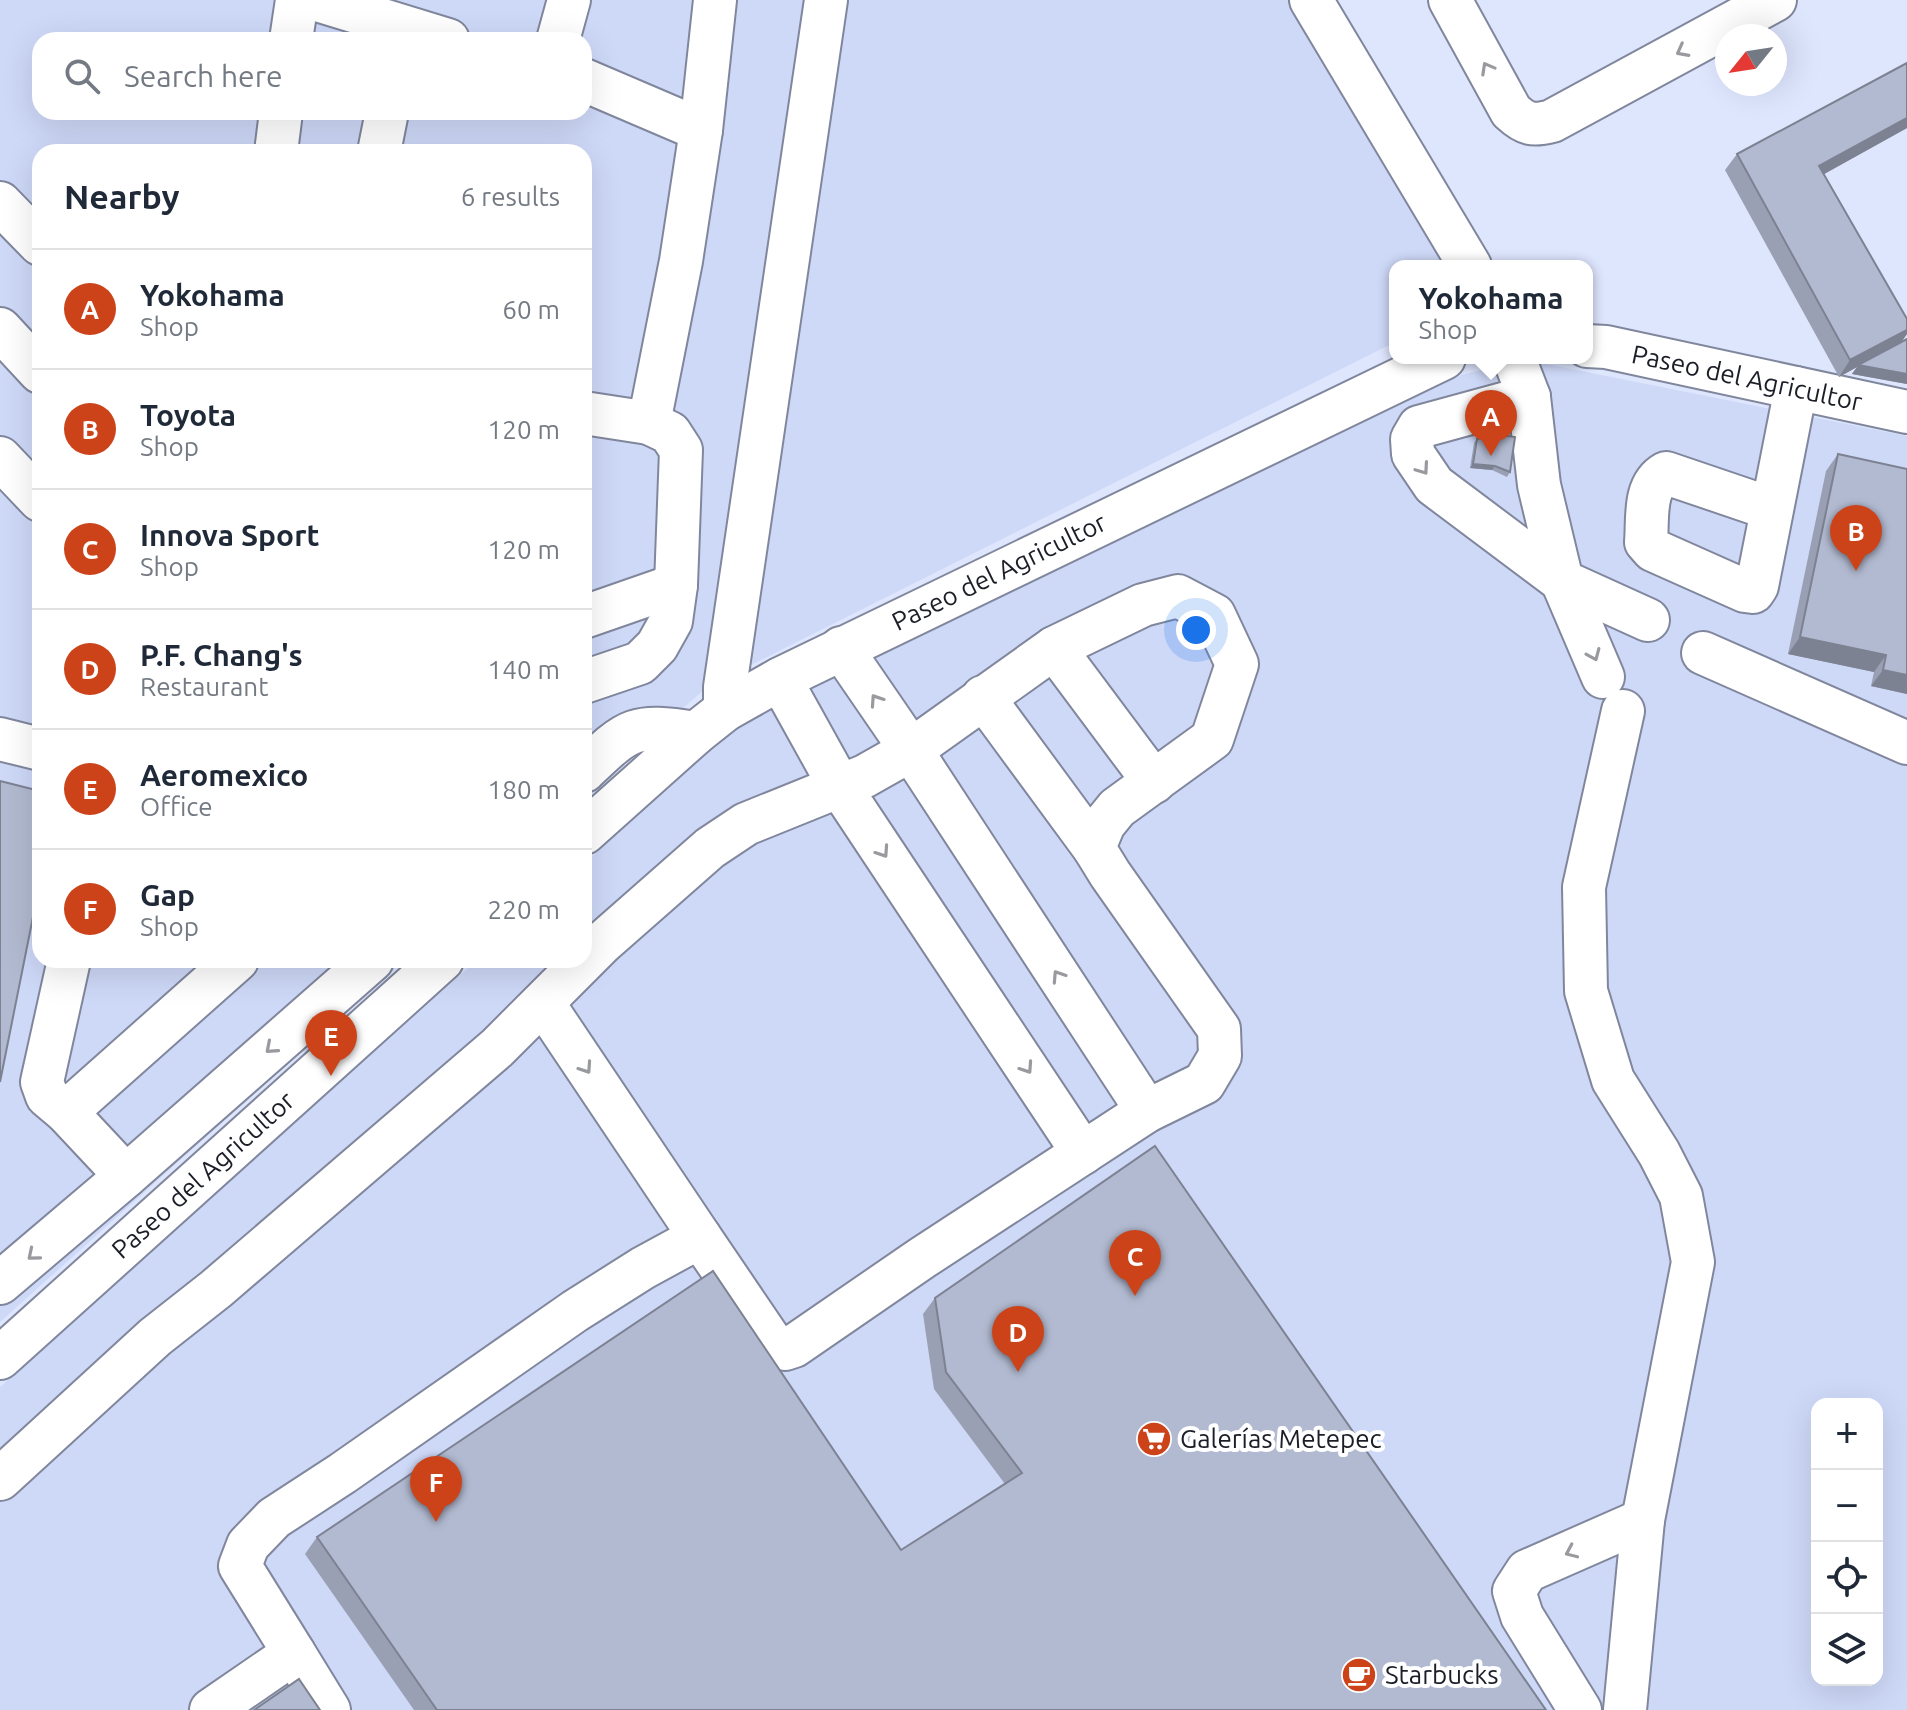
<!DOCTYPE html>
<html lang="en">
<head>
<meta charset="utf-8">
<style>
	:root { --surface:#fff; --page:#f6f6f7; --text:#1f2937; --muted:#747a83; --line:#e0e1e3; --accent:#cc431a }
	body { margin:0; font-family:Ubuntu,sans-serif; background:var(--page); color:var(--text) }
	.controls { position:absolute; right:24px; bottom:24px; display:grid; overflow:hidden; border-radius:16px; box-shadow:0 8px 32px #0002 }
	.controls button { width:72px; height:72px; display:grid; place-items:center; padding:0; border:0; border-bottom:2px solid var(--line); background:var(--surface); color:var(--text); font:40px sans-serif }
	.compass { position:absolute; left:1715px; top:24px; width:72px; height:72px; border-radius:50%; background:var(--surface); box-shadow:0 8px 32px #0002; rotate:240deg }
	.you { position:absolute; left:1196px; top:630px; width:28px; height:28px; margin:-20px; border:6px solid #fff; border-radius:50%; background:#1a73e8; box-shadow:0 0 0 12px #1a73e833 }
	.badge { display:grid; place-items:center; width:52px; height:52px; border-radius:50%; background:var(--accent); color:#fff; font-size:26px; font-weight:700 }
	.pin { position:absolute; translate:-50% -66px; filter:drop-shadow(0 2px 4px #0008) }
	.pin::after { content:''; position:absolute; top:42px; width:28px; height:24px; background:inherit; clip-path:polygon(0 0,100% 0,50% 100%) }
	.popup { position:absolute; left:1389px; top:260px; width:204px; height:104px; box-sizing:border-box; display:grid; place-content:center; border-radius:16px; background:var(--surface); filter:drop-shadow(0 2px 6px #0005); font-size:26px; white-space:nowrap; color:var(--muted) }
	.popup b { font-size:30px; color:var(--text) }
	.popup::after { content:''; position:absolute; left:50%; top:100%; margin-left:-16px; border:16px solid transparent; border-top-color:var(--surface) }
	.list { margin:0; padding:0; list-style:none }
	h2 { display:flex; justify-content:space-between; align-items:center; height:104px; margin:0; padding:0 32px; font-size:34px }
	h2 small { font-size:26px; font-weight:400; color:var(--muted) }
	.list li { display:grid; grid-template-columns:52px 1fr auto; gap:24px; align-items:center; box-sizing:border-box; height:120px; padding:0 32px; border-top:2px solid var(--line) }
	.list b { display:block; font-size:30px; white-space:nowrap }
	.list p { margin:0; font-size:26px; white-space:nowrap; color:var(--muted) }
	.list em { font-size:26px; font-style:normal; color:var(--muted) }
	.icon { flex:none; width:44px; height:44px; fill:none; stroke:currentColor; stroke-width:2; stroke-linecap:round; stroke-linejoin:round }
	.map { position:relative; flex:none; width:1907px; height:1710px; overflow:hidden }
	.search { position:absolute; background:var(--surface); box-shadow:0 8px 32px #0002; left:32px; top:32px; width:560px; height:88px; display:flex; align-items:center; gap:20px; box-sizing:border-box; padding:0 28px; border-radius:24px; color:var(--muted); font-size:30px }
	.panel { position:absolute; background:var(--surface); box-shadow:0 8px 32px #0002; left:32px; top:144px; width:560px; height:824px; border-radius:24px }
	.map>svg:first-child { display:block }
</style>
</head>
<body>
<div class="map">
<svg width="1907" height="1710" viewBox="0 0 1907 1710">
	<rect width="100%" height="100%" fill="#dee6fe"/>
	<g fill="#ced9f8" fill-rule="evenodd">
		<path d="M0,0h1332l164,266h-101v76l-688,345 -123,110v-645h-544v808h363l-403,362zM40,40h544v72h-544z"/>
		<path d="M1521,359l386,77v1274h-1907v-323l477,-427h107v-96l154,-138 677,-338zM1817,1404h60v276h-60z"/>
	</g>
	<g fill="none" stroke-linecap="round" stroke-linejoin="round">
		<g stroke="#80879d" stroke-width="46">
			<g id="minor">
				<path d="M317,0l131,40"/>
				<path d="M1311,0l159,266"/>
				<path d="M1450,0l61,111c15,14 22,15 41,10l223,-121"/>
				<path d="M291,40l6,-40"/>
				<path d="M558,40l11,-40"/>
				<path d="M584,80l117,50"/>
				<path d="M276,152l5,-40"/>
				<path d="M379,152l8,-40"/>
				<path d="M0,203l40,41"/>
				<path d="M0,329l40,43"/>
				<path d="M1587,346l19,1 301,65"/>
				<path d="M1514,358l15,39 10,88 23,96 41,96"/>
				<path d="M1529,397l-110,30 -7,12 1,15 21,31 128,96 86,39"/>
				<path d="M584,413l65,10 32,-162 20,-131 14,-130"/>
				<path d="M0,458l40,42"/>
				<path d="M1772,509l-106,-36c-23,13 -18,45 -20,69l7,8 92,41 8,1 4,-6 39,-198"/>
				<path d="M584,617l92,-32"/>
				<path d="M841,648l70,102 236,361"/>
				<path d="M1054,648l100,134"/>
				<path d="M1703,653l204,90"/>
				<path d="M780,679l60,108 243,366"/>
				<path d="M584,682l56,-19 17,-17 14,-25 5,-36 5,-135 -11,-17 -21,-10"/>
				<path d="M983,697l111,151"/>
				<path d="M725,710v-23l101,-687"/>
				<path d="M1623,711l-39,176 2,104 27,89 46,73 22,43 12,66 -50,258 -18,190"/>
				<path d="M0,739l40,10"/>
				<path d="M584,771c45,-43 49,-48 112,-38"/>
				<path d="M584,833l112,-100 29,-23 55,-31 664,-321"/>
				<path d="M69,960l-27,122 5,14 19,16 171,-152"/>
				<path d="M543,1003l157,234"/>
				<path d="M66,1112l60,64"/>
				<path d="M0,1283l126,-107 246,-216"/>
				<path d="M0,1358l442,-398"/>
				<path d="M0,1479l155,-142 61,-48 281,-241 105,-105 108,-95 36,-24 119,-48 46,-26 143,-102 89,-43 35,-9 36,19 23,49 -25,75 -95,69 -13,16 -10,24 16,26 109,155 1,27 -16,27 -57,28 -225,147 -128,88 -9,3 -11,-3 -74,-109 -57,31 -68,43 -232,162 -69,45 -26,27 -8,21 54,87 -83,57"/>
				<path d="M294,1653l35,57"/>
				<path d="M1580,1710l-58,-94 -8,-25 13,-20 116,-51"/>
			</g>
		</g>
		<use href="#minor" stroke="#fff" stroke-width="42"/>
	</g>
	<g fill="#99a0b4">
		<path d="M1907,63v65l-83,46 83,145v15l-6,8 6,-3v45l-55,-10 5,-7 -18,10 -114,-207 12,-16z"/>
		<path d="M1477,439l33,33 -3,5 -15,-7 -22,-2 4,-25z"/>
		<path d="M1838,454l69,240 -36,-8 3,-14 -86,-18 38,-183z"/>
		<path d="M935,1298l611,412h-1132l-109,-156 12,-17 584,13 104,-66 -71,-95 -11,-75z"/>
	</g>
	<g fill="#7d8292">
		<path d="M1907,118v10l-99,55 11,-17z"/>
		<path d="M1907,330v4l-7,10 7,30v10l-55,-10 5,-7 -18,10 11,-17z"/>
		<path d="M1473,464l22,2 -3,4 -22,-2z"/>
		<path d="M1800,637l86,18 -12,17 -86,-18z"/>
		<path d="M1883,670l24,5v19l-36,-8z"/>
		<path d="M36,902l4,2v20l-15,-5z"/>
	</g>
	<g fill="#b2bad1" stroke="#7d8292" stroke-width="2">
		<path d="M1907,63v55l-88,48 88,153v11l-57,30 -113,-206z"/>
		<path d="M1907,339v35l-49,-9z"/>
		<path d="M1494,434l21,3 -5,35 -15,-6 -22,-2 4,-25z"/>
		<path d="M1838,454l69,15v206l-24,-5 3,-15 -86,-18z"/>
		<path d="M0,781l40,10v113l-4,-2 -36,180z"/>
		<path d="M1155,1146l391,564h-1109l-120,-173 396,-266 188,279 121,-77 -76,-101 -11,-74z"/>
		<path d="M299,1679l21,31h-66z"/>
	</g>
	<defs><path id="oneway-chevron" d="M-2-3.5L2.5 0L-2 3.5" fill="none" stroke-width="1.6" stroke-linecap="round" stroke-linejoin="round" transform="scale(2)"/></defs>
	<g stroke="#989a9e">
		<use href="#oneway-chevron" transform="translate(1682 51) rotate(152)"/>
		<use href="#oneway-chevron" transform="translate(1487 68) rotate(-119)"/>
		<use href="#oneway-chevron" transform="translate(1423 469) rotate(55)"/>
		<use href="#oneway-chevron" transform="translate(1594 655) rotate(67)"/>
		<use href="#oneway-chevron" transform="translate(876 700) rotate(-124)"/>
		<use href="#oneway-chevron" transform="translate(883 852) rotate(56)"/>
		<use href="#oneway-chevron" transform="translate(1058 976) rotate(-123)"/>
		<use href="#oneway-chevron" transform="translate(271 1048) rotate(139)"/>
		<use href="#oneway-chevron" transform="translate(586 1068) rotate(56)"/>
		<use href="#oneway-chevron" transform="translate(1027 1068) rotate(56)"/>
		<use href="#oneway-chevron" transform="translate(33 1255) rotate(140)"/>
		<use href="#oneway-chevron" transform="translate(1571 1552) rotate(156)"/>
	</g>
	<defs>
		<g id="supermarket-disc" transform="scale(1.8)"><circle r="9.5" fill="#cc431a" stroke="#fff"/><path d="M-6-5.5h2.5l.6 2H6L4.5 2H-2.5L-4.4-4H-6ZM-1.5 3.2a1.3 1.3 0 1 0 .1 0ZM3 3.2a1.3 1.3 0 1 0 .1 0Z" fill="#fff"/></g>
		<g id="cafe-disc" transform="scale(1.8)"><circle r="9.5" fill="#cc431a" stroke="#fff"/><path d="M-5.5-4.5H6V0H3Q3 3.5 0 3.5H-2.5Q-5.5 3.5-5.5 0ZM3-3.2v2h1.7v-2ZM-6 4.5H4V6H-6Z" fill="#fff"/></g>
	</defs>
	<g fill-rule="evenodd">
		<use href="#supermarket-disc" x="1154" y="1439"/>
		<use href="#cafe-disc" x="1359" y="1675"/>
	</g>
	<g text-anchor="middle" stroke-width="8" stroke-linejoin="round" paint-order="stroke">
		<g font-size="26" fill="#1b1e27" stroke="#fff">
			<text transform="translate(1747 378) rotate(12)" y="9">Paseo del Agricultor</text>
			<text transform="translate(999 572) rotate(-26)" y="9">Paseo del Agricultor</text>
			<text transform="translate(203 1175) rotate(-42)" y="9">Paseo del Agricultor</text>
		</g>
		<g font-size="26" fill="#1b1e27" stroke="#fff" text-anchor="start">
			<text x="1180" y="1448">Galerías Metepec</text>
			<text x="1385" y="1684">Starbucks</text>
		</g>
	</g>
</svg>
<div class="controls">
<button>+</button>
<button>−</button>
<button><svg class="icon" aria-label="locate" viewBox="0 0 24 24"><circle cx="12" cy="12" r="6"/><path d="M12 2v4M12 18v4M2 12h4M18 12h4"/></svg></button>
<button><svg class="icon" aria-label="layers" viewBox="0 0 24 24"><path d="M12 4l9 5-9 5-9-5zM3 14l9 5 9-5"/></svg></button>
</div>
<svg class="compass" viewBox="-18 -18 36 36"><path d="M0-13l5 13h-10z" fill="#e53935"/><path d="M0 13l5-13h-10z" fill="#747a83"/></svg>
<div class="you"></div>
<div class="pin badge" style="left:1491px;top:456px">A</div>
<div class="popup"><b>Yokohama</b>Shop</div>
<div class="pin badge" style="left:1856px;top:571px">B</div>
<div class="pin badge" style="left:1135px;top:1296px">C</div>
<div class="pin badge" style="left:1018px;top:1372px">D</div>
<div class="pin badge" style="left:331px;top:1076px">E</div>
<div class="pin badge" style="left:436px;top:1522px">F</div>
<div class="search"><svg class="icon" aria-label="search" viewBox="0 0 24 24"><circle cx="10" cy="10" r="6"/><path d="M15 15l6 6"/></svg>Search here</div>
<section class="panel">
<h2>Nearby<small>6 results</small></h2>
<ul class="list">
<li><span class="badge">A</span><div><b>Yokohama</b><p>Shop</p></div><em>60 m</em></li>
<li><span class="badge">B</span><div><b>Toyota</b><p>Shop</p></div><em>120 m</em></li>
<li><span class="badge">C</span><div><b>Innova Sport</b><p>Shop</p></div><em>120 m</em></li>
<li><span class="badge">D</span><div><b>P.F. Chang's</b><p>Restaurant</p></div><em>140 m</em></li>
<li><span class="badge">E</span><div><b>Aeromexico</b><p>Office</p></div><em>180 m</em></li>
<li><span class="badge">F</span><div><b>Gap</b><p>Shop</p></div><em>220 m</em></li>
</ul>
</section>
</div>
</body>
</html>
